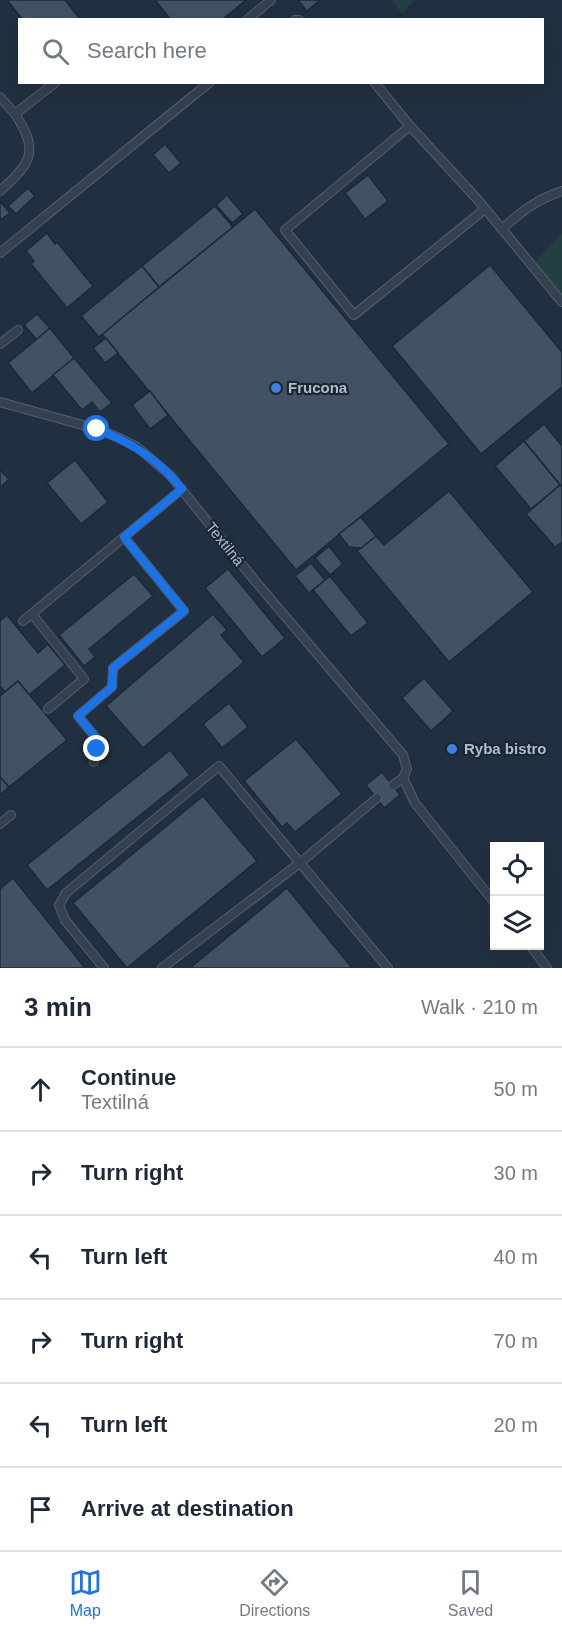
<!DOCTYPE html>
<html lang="en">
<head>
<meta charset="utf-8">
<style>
	:root { --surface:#fff; --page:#f2f2f3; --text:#1f2937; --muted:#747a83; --line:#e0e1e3; --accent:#1a73e8 }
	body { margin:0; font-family:Helvetica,sans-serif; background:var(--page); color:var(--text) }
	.controls { position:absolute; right:18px; bottom:18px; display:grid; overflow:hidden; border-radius:0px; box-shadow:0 6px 24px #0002 }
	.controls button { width:54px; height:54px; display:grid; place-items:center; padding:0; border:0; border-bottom:2px solid var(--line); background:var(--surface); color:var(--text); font:30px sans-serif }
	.stop { position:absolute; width:18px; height:18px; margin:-14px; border:4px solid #1a73e8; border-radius:50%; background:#fff }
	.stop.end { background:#1a73e8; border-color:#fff; box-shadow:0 2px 6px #0008 }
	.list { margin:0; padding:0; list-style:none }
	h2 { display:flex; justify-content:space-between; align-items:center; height:78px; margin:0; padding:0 24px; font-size:26px }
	h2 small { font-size:20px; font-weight:400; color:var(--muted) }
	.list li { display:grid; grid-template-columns:39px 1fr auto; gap:18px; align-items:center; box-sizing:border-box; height:84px; padding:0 24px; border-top:2px solid var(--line) }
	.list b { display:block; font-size:22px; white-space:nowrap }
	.list p { margin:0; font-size:20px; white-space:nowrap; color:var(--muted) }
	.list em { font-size:20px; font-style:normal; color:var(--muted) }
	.icon { flex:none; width:33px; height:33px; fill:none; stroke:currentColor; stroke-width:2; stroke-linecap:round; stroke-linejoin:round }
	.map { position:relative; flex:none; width:562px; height:968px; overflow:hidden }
	.search { position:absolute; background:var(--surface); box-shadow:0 6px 24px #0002; left:18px; right:18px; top:18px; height:66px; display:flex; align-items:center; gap:15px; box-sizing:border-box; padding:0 21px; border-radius:0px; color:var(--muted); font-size:22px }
	.sheet { height:582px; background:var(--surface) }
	nav { display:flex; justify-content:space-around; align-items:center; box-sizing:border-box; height:84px; border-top:2px solid var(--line); background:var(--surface); font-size:16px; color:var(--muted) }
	nav a { display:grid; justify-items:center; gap:3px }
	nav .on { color:var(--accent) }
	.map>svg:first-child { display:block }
</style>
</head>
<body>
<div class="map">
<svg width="562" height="968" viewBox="0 0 562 968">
	<rect width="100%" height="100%" fill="#213040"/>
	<g fill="#233f41">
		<path d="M392,0h23l-13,14z"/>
		<path d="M562,233v69l-30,-36z"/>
	</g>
	<g fill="#425264" stroke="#1d2837" stroke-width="1.5">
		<path d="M7,0h58l16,20h-58z"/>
		<path d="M155,0h91l-24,20h-51z"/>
		<path d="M298,0h21v1l-12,10z"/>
		<path d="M165,144l16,19 -12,10 -16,-18z"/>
		<path d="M368,175l20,26 -23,18 -20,-26z"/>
		<path d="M28,188l7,8 -19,18 -8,-8z"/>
		<path d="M227,195l16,19 -11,9 -16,-18z"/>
		<path d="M0,201l10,12 -10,7z"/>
		<path d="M215,206l18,21 -74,60 -17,-21z"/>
		<path d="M255,209l194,235 -153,126 -194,-236z"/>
		<path d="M47,233l8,11 2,-2 36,44 -26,22 -36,-44 3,-3 -8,-10z"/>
		<path d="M490,265l72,87v35l-81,67 -89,-108z"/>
		<path d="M142,266l17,21 -60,50 -18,-21z"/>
		<path d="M37,314l13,14 -13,12 -13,-15z"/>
		<path d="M50,328l24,30 -42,35 -24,-30z"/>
		<path d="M106,338l12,15 -13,10 -12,-15z"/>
		<path d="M74,358l38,45 -12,9 -8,-10 -10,8 -29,-35z"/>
		<path d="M150,391l18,24 -18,14 -18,-24z"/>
		<path d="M544,424l18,22v41l-38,-46z"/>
		<path d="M524,441l36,44 -29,24 -36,-43z"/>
		<path d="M75,460l33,42 -27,22 -34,-41z"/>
		<path d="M0,470l9,9 -9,9z"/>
		<path d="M560,485l2,2v55l-7,5 -29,-33z"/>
		<path d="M449,491l84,101 -84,70 -92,-111 19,-15 8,9z"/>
		<path d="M361,517l15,19 -15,12 -12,-1 -10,-13z"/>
		<path d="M329,546l14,18 -13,11 -15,-17z"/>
		<path d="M311,563l14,17 -16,13 -14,-17z"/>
		<path d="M228,569l57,69 -23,19 -57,-69z"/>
		<path d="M134,574l19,22 -64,53 6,8 -11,9 -25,-31z"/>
		<path d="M330,576l38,47 -17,13 -38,-46z"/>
		<path d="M213,614l14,16 -6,5 23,27 -101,86 -37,-42z"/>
		<path d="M7,615l31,38 10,-9 17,21 -36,30 -11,-14 -13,11 -5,-6v-65z"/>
		<path d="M424,678l29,33 -22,20 -29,-33z"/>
		<path d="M18,681l49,59 -58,47 -9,-10v-81z"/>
		<path d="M229,703l19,24 -26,21 -19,-24z"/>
		<path d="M296,739l46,55 -47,38 -8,-9 -5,4 -38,-46z"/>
		<path d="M170,750l20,25 -143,115 -20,-25z"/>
		<path d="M382,772l18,23 -16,13 -18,-23z"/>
		<path d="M0,777l9,10 -9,8z"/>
		<path d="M203,796l54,65 -130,107 -54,-65z"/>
		<path d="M13,878l72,90h-85v-79z"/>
		<path d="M287,888l65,80h-162z"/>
	</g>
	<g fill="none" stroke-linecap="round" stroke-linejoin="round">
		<g stroke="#545f6e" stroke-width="10">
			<g id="service">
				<path d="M247,20l24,-20"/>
				<path d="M295,20h4"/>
				<path d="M374,82l36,44 -125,104 69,85 131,-106"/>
				<path d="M0,97l15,17 41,-32"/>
				<path d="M410,126l68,74 84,102"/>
				<path d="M0,191c31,-28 40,-39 15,-77"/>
				<path d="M502,229c20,-18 34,-29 60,-38"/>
				<path d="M0,253l210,-171"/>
				<path d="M0,344l18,-14"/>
				<path d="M0,402l97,27 20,8 20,10 33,28 86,107 147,173 4,14 -4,9 -10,7"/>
				<path d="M32,614l52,65 -36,30"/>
				<path d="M23,621l159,-132"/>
				<path d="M94,762l3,-13v-10l-19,-23 34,-29 1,-19 71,-57 -60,-74"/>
				<path d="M403,778l12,25 79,99"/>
				<path d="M0,824l11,-9"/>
				<path d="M530,945l17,23"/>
				<path d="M104,968l-39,-48 -6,-15 7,-12 153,-127 169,202"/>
				<path d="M162,968l139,-106 76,-64"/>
			</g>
		</g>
		<use href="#service" stroke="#354150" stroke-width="8"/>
	</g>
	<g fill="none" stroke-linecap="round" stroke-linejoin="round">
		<path stroke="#1a73e8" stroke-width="8" d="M97,429c35,14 61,30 85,60l-58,48 60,74 -71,57 -1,19 -34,29 19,23v10"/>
	</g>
	<g fill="#3f7fe0" stroke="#1b2635" stroke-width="2">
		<circle cx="276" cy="388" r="6"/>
		<circle cx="452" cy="749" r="6"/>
	</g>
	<g text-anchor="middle" stroke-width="4.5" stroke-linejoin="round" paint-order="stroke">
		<g font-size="15" font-weight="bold" fill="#b1bccb" stroke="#1b2635" text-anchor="start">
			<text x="288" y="393">Frucona</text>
			<text x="464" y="754">Ryba bistro</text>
		</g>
		<g font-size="15" fill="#b1bccb" stroke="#1b2635">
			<text transform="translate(225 544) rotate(51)" y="5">Textilná</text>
		</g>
	</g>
</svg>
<div class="controls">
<button><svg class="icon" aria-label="locate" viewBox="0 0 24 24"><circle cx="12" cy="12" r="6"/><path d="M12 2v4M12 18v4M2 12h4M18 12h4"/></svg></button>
<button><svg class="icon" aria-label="layers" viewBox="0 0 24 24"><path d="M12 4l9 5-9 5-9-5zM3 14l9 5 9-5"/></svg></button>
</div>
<div class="stop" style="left:97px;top:429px"></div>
<div class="stop end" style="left:97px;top:749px"></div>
<div class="search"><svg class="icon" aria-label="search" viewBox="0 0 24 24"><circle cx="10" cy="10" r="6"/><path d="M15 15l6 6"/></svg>Search here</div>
</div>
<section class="sheet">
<h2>3 min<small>Walk · 210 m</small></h2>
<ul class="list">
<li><svg class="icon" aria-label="ahead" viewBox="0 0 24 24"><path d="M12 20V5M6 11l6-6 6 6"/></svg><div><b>Continue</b><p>Textilná</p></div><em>50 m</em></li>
<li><svg class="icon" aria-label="right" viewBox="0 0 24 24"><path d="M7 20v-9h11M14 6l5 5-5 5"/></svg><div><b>Turn right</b></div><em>30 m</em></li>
<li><svg class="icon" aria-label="left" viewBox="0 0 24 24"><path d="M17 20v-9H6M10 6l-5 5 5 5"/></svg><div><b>Turn left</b></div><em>40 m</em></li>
<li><svg class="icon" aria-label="right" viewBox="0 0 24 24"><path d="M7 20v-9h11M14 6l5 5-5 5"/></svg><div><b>Turn right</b></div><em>70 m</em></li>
<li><svg class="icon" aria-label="left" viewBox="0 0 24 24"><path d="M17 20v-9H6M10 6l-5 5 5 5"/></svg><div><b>Turn left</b></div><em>20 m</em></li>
<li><svg class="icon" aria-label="arrive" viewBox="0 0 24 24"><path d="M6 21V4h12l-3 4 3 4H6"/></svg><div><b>Arrive at destination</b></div></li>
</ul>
</section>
<nav>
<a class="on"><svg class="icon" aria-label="map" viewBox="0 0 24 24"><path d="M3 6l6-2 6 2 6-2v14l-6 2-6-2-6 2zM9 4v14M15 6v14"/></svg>Map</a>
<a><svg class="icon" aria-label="directions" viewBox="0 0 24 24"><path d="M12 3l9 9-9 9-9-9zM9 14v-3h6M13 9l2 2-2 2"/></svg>Directions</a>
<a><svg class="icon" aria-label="saved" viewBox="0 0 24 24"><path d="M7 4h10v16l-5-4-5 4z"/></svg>Saved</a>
</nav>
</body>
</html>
